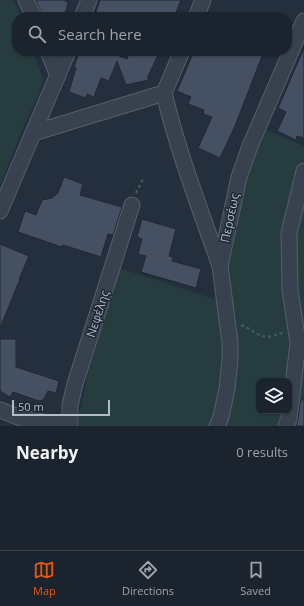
<!DOCTYPE html>
<html lang="en">
<head>
<meta charset="utf-8">
<style>
	:root { --surface:#1b232e; --page:#242b36; --text:#f1f3f6; --muted:#a0a4aa; --line:#39404a; --accent:#ea580c }
	body { margin:0; font-family:"Open Sans",sans-serif; background:var(--page); color:var(--text) }
	.controls { position:absolute; right:12px; bottom:12px; display:grid; overflow:hidden; border-radius:8px; box-shadow:0 1px 3px #0004 }
	.controls button { width:36px; height:36px; display:grid; place-items:center; padding:0; border:0; border-bottom:1px solid var(--line); background:var(--surface); color:var(--text); font:20px sans-serif }
	.scale { position:absolute; left:12px; bottom:10px; width:98px; box-sizing:border-box; padding-left:4px; border:2px solid #b4bcc9; border-top:0; font-size:11px; line-height:14px; white-space:nowrap; color:#b4bcc9; -webkit-text-stroke:3px #1d2633; paint-order:stroke }
	.list { margin:0; padding:0; list-style:none }
	h2 { display:flex; justify-content:space-between; align-items:center; height:52px; margin:0; padding:0 16px; font-size:17px }
	h2 small { font-size:13px; font-weight:400; color:var(--muted) }
	.icon { flex:none; width:22px; height:22px; fill:none; stroke:currentColor; stroke-width:2; stroke-linecap:round; stroke-linejoin:round }
	.map { position:relative; flex:none; width:304px; height:426px; overflow:hidden }
	.search { position:absolute; background:var(--surface); box-shadow:0 1px 3px #0004; left:12px; right:12px; top:12px; height:44px; display:flex; align-items:center; gap:10px; box-sizing:border-box; padding:0 14px; border-radius:16px; color:var(--muted); font-size:15px }
	.sheet { height:124px; background:var(--surface) }
	nav { display:flex; justify-content:space-around; align-items:center; box-sizing:border-box; height:56px; border-top:1px solid var(--line); background:var(--surface); font-size:11px; color:var(--muted) }
	nav a { display:grid; justify-items:center; gap:2px }
	nav .on { color:var(--accent) }
	.map>svg:first-child { display:block }
</style>
</head>
<body>
<div class="map">
<svg width="304" height="426" viewBox="0 0 304 426">
	<rect width="100%" height="100%" fill="#242f3e"/>
	<g fill="#263c3f" fill-rule="evenodd">
		<path d="M0,0h14l7,17h-4v34h16l10,28 -4,15 -14,29 -25,62z"/>
		<path d="M260,127l44,19v280h-225v-8l9,-45 31,-105 114,37 -9,-31v-24zM259,381h30v30h-30z"/>
	</g>
	<g fill="#455162" stroke="#1f2835">
		<path d="M36,0h27l5,2 -3,13 -6,1v1h-16z"/>
		<path d="M100,0h81l-7,17h-80z"/>
		<path d="M304,48v90l-7,-2 -1,4 -19,-9 9,-19 -8,-4z"/>
		<path d="M80,51h26l21,8 3,-8h30l-12,25v4l-22,5 -9,-24 -8,20 -8,-3 -7,19 -7,-3 -1,4 -17,-6 7,-24 -2,-1z"/>
		<path d="M194,51h70l-29,75 -15,32 -22,-10 14,-31 -9,-3 1,-4 -16,-6 3,-7 -14,-6z"/>
		<path d="M64,177l19,7 -3,11 42,12 -9,28 -5,-1 -7,23 -38,-12 -1,2 -44,-15 7,-21 11,4 6,-15 10,-2 6,-5z"/>
		<path d="M142,219l34,10 -7,27 4,1 -1,4 29,8 -5,19 -55,-16 5,-16 -8,-2 4,-15 -5,-2z"/>
		<path d="M0,244l29,12 -10,23h1l-20,49z"/>
		<path d="M0,339h16v28l43,14 -3,12 -8,-2 -5,9 -4,1 -26,-9 -3,5 -10,-6z"/>
		<path d="M304,397v29h-8l2,-6 2,-17z"/>
	</g>
	<g fill="none" stroke-linecap="round" stroke-linejoin="round">
		<g stroke="#565f6c" stroke-width="17">
			<g id="minor">
				<path d="M26,0l8,17"/>
				<path d="M82,17l7,-17"/>
				<path d="M196,17l7,-17"/>
				<path d="M48,51l10,25"/>
				<path d="M164,93c14,59 36,116 56,173"/>
				<path d="M164,93l18,-42"/>
				<path d="M33,133l131,-40"/>
				<path d="M0,211l68,-160"/>
				<path d="M0,410l21,8 28,5 20,1"/>
				<path d="M70,426v-21l5,-21 57,-179"/>
				<path d="M217,426l4,-9 6,-28 3,-30v-17l-3,-22 -7,-54 19,-89 11,-31 54,-125"/>
				<path d="M286,426l3,-7 9,-76 -8,-53 -1,-57 15,-62"/>
			</g>
		</g>
		<g stroke="#44595c" stroke-width="2.5" stroke-dasharray="3 3" stroke-linecap="butt">
			<path d="M136,193l8,-16"/>
			<path d="M241,325c15,6 22,18 38,8l5,1"/>
		</g>
		<use href="#minor" stroke="#38414e" stroke-width="15"/>
	</g>
	<g text-anchor="middle" stroke-width="3" stroke-linejoin="round" paint-order="stroke">
		<g font-size="12" fill="#b4bcc9" stroke="#1d2633">
			<text transform="translate(230 218) rotate(-78)" y="4">Περσέως</text>
			<text transform="translate(98 314) rotate(-72)" y="4">Νεφέλης</text>
		</g>
	</g>
</svg>
<div class="controls">
<button><svg class="icon" aria-label="layers" viewBox="0 0 24 24"><path d="M12 4l9 5-9 5-9-5zM3 14l9 5 9-5"/></svg></button>
</div>
<div class="scale">50 m</div>
<div class="search"><svg class="icon" aria-label="search" viewBox="0 0 24 24"><circle cx="10" cy="10" r="6"/><path d="M15 15l6 6"/></svg>Search here</div>
</div>
<section class="sheet">
<h2>Nearby<small>0 results</small></h2>
<ul class="list">
</ul>
</section>
<nav>
<a class="on"><svg class="icon" aria-label="map" viewBox="0 0 24 24"><path d="M3 6l6-2 6 2 6-2v14l-6 2-6-2-6 2zM9 4v14M15 6v14"/></svg>Map</a>
<a><svg class="icon" aria-label="directions" viewBox="0 0 24 24"><path d="M12 3l9 9-9 9-9-9zM9 14v-3h6M13 9l2 2-2 2"/></svg>Directions</a>
<a><svg class="icon" aria-label="saved" viewBox="0 0 24 24"><path d="M7 4h10v16l-5-4-5 4z"/></svg>Saved</a>
</nav>
</body>
</html>
